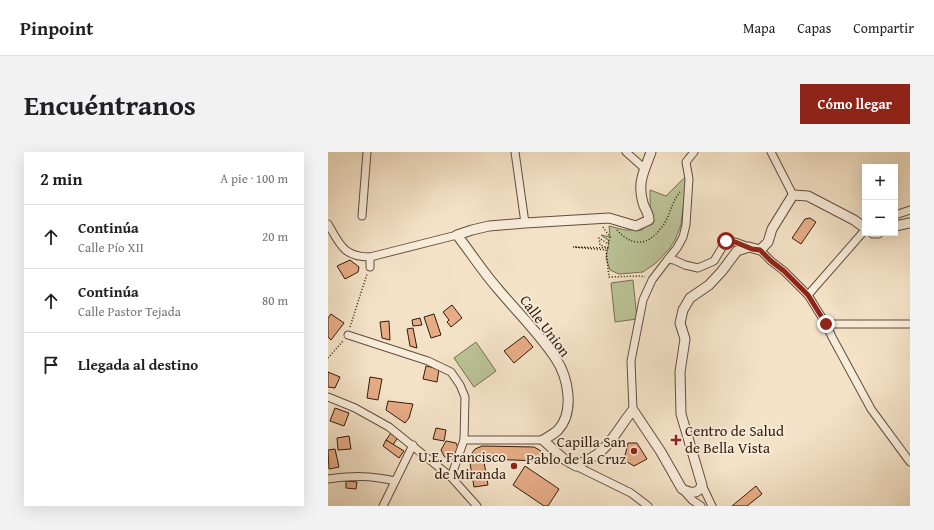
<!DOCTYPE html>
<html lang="es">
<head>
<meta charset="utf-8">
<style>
	:root { --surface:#fff; --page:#f2f2f2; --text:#202124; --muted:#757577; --line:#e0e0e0; --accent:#8f2418 }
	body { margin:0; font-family:"Gentium Book Plus",serif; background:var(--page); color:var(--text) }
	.controls { position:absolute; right:12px; top:12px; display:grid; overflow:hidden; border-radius:0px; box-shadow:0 4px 16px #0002 }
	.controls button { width:36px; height:36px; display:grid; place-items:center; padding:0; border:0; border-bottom:1px solid var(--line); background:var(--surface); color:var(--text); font:20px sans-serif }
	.stop { position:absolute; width:12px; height:12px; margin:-9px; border:3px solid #8f2418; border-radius:50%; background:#fff }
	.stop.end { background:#8f2418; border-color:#fff; box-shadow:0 1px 4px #0008 }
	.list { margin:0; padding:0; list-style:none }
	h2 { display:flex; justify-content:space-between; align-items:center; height:52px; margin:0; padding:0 16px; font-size:17px }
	h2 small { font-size:13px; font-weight:400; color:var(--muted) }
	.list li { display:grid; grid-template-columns:26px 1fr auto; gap:12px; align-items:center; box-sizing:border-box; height:64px; padding:0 16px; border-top:1px solid var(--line) }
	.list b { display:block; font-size:15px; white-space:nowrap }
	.list p { margin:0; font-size:13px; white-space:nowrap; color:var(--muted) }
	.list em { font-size:13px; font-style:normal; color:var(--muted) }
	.icon { flex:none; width:22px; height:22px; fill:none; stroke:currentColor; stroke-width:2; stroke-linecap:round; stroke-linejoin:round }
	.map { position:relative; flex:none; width:582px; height:354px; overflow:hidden; border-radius:0px }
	header { display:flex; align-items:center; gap:24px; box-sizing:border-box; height:56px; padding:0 20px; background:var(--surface); border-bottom:1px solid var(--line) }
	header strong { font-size:19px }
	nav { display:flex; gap:22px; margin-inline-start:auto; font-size:14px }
	.intro { display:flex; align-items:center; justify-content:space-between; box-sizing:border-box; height:96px; padding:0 24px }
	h1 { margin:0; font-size:28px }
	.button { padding:10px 18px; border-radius:0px; background:var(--accent); color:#fff; font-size:14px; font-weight:700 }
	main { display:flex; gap:24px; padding:0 24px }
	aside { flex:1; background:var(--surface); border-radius:0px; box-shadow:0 4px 16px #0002 }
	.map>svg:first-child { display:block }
</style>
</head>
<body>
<header>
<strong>Pinpoint</strong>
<nav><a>Mapa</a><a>Capas</a><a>Compartir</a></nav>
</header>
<div class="intro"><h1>Encuéntranos</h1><a class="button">Cómo llegar</a></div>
<main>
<aside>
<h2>2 min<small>A pie · 100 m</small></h2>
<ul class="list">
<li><svg class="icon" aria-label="ahead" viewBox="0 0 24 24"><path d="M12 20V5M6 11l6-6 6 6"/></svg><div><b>Continúa</b><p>Calle Pío XII</p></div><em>20 m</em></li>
<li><svg class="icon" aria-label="ahead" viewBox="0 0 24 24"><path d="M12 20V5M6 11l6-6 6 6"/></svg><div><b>Continúa</b><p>Calle Pastor Tejada</p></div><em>80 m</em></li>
<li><svg class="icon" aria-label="arrive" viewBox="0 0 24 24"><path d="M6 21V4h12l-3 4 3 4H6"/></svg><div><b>Llegada al destino</b></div></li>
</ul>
</aside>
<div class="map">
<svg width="582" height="354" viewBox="0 0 582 354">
	<rect width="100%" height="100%" fill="#f4e2c7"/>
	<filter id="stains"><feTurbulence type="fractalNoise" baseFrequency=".005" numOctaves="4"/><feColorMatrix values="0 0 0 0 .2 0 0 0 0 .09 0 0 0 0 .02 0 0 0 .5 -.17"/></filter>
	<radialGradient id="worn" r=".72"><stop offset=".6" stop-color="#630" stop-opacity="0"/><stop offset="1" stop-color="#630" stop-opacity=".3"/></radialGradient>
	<g fill="#bac397" stroke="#766f51">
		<path d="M359,24l-6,49 -6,15 -5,8 -14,15 -13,9 -24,2 -9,-4 -4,-12 3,-17 -8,-6 9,2 -1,-11 16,4h17c10,-15 8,-22 8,-40l16,6 15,-15z"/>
		<path d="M305,128l4,39 -22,3 -4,-39z"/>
		<path d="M148,190l20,29 -22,16 -20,-29z"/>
	</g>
	<g fill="#e6ac85" stroke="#331b0b">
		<path d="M482,66l6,4 -15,22 -9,-6 13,-19z"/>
		<path d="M22,108l9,7 -1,5 -13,7 -8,-13z"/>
		<path d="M124,153l10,13 -11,9 -4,-5 2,-2 -6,-8z"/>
		<path d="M3,162l13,9 -13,17 -3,-3v-19z"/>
		<path d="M106,162l7,21 -10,3 -7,-21z"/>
		<path d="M92,166l2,7 -9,1 -1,-6z"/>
		<path d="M61,169l1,19 -8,-2 -2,-16z"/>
		<path d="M85,176l4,20 -7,-2 -3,-17z"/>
		<path d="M196,184l9,11 -19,16 -10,-12z"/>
		<path d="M98,214l13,3 -2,13 -14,-3z"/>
		<path d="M0,220l12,5 -5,11 -7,-1z"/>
		<path d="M42,225l12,2 -4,21 -11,-2z"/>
		<path d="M60,249l25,3 -4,14 -4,5 -19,-13z"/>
		<path d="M7,256l14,5 -5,13 -14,-5z"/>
		<path d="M108,276l10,2 -2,11 -11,-2z"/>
		<path d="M63,281l7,4 -5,8 -7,-5z"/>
		<path d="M21,284l2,13 -13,1 -1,-12z"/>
		<path d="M58,288l18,11 -5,7 -16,-12z"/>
		<path d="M118,289l10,2 2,5 -3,5 -7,7 -4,-4 -3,-6z"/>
		<path d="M300,291h9l10,16 -13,7 -10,-6z"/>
		<path d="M154,294l52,1 7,4 -1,10 -54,-2 -2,3 4,23 -14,2 -4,-24 2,-1v-9l3,-4z"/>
		<path d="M7,297l4,18 -10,2 -1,-19z"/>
		<path d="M197,314l34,23 -11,17h-4l-31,-21z"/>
		<path d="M18,329l11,1 -1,7 -10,-1z"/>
		<path d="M428,334l6,8 -15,12h-15z"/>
	</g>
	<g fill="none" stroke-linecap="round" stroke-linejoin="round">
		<g stroke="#634d3a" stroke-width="9">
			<g id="minor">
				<path d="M187,0l10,71"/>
				<path d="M298,0l19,17"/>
				<path d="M443,0l22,43"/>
				<path d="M567,63l15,-5"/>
				<path d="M34,64l5,-64"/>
				<path d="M0,72c12,20 15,33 42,33l87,-22"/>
				<path d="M432,98l11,11 13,10 24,24 18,29 6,13 39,72 39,53"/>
				<path d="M340,107l6,1 11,5 13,3 16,-7 12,-20 9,1 14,5"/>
				<path d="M42,115v-10"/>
				<path d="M480,143l57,-65"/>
				<path d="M498,172h84"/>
				<path d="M20,183l80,26 23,11 9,13 5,12 -1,43 -13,37"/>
				<path d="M0,245l27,11 34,19 62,50 26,29"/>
				<path d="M305,258l-2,-49 12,-61 9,-20 16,-21 9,-11 6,-11 3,-12 3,-46 -3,-17 8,-10"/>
				<path d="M136,288h79"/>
				<path d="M248,314l55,27 17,13"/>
				<path d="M0,327c25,-3 41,-4 67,2"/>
				<path d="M374,333l10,21"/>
				<path d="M355,338l9,10 9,6"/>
				<path d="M55,354l30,-61"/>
			</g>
		</g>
		<g stroke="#634d3a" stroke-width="11">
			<g id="tertiary">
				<path d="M323,0c-7,20 -14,30 -8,51 2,7 6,10 6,17l-13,6 -27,-8 -84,5 -36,3 -17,4 -15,5c14,18 26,37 41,54 19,23 41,44 58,70 12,18 19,53 2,71 -4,4 -10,7 -15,10l21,19 12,7c7,-4 14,-7 20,-11 15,-10 25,-31 37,-45l28,42 21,37c9,4 16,6 20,-4l-21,-71 -1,-42 5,-33 -5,-16 3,-13 7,-12 19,-13 13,-14 15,-20 12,-4 11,3 8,-8 4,-13 21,-34 15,1 46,24 11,8"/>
				<path d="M567,74l15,-3"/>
				<path d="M545,81h5"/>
			</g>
		</g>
		<g stroke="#331b0b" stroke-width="1.5" stroke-dasharray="1 2" stroke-linecap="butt">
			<path d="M275,75l7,10 -2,7 -9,-6 1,7 8,3 -35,-1 33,3 3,27 31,-1 5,1"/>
			<path d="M289,78c15,17 31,16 44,-2 9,-10 10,-26 19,-36"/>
			<path d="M22,175l17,-53"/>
			<path d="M0,206l15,-17"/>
		</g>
		<use href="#minor" stroke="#f8ecdb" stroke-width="7"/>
		<use href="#tertiary" stroke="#f8ecdb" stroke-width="9"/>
	</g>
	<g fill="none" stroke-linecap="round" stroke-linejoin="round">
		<path stroke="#8f2418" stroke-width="5" d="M398,89l9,1 17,7 8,1 11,11 13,10 24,24 18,29"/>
	</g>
	<g fill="#8f2418" stroke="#f8ecdb" stroke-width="1.5">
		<path d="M346 282h4v4h4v4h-4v4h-4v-4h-4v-4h4z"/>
		<circle cx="306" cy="299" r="4"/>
		<circle cx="186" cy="314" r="4"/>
	</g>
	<g text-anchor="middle" stroke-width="3.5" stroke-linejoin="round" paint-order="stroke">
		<g font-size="15" fill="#331b0b" stroke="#f8ecdb">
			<text transform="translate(217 174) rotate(53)" y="5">Calle Union</text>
		</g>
		<g font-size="15" fill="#331b0b" stroke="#f8ecdb" text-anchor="end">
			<text x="357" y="284" text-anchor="start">Centro de Salud<tspan x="357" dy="17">de Bella Vista</tspan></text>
			<text x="298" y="295">Capilla San<tspan x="298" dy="17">Pablo de la Cruz</tspan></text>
			<text x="178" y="310">U.E. Francisco<tspan x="178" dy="17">de Miranda</tspan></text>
		</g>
	</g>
	<rect width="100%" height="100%" filter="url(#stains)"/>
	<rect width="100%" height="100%" fill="url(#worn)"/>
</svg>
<div class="controls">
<button>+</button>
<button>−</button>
</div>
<div class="stop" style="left:398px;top:89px"></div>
<div class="stop end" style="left:498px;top:172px"></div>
</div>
</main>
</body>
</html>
